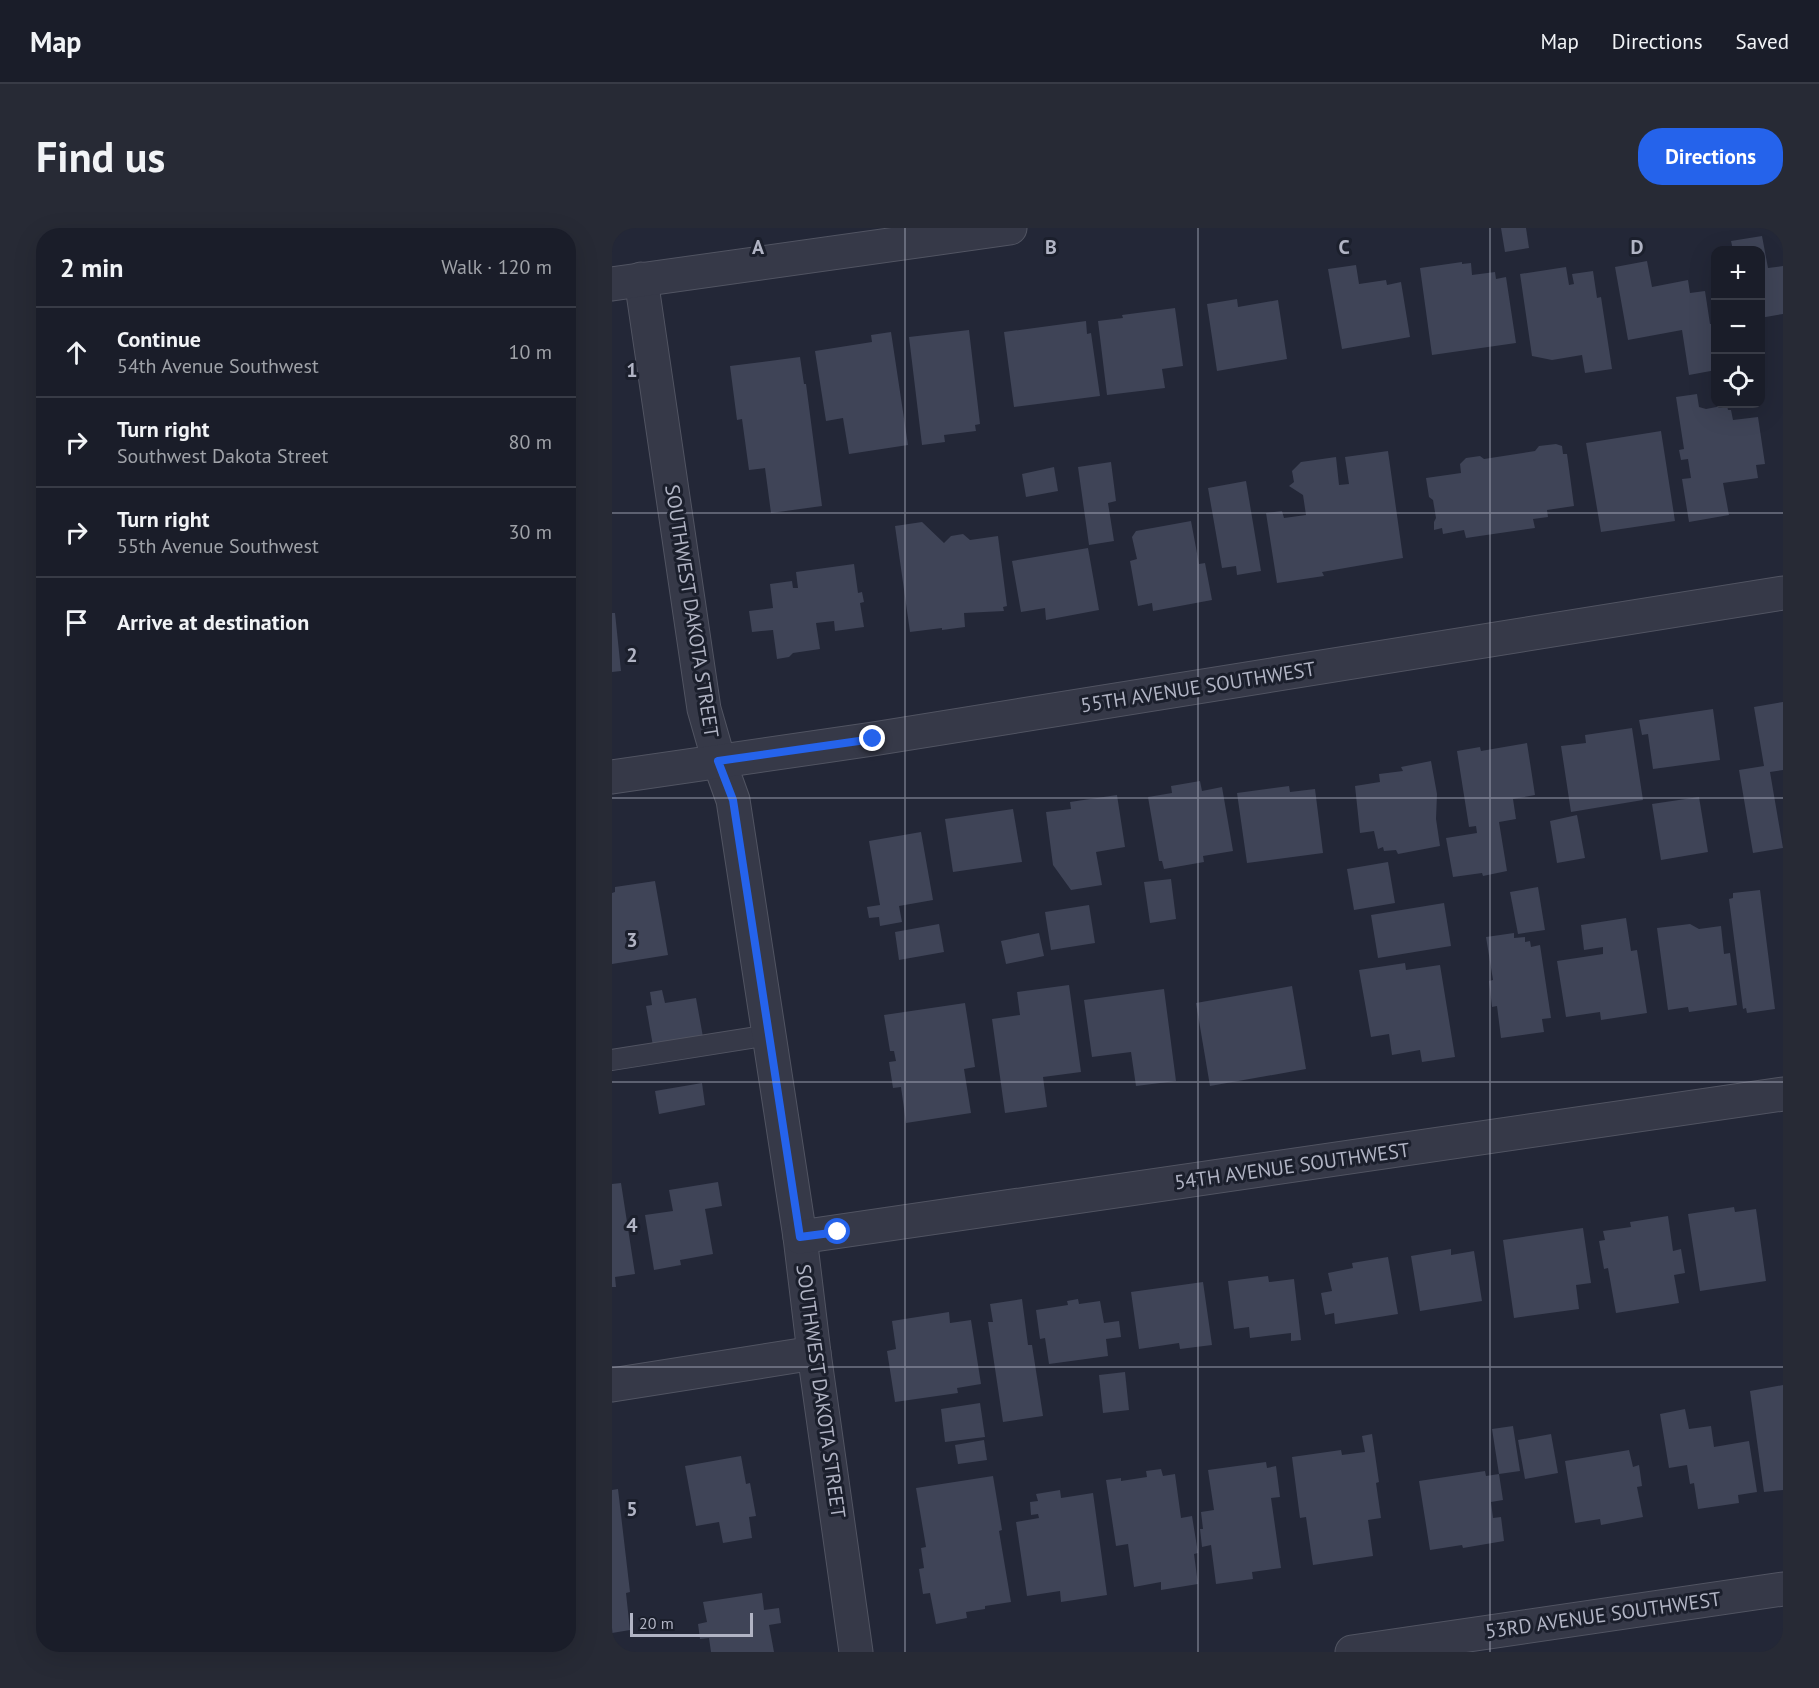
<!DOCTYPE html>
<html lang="en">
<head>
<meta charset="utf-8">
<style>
	:root { --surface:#1a1d29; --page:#272a35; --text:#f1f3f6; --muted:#9fa2a8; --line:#383b46; --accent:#2563eb }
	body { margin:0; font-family:"PT Sans",sans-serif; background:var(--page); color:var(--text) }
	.controls { position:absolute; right:18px; top:18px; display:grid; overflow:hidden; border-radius:12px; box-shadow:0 6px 24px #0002 }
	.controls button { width:54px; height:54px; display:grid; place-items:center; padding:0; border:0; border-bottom:2px solid var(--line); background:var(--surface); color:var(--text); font:30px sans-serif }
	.scale { position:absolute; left:18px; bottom:15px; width:123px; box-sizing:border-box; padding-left:6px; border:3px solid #b1b4c4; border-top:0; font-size:16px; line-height:21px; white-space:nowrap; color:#b1b4c4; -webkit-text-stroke:4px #1b1f2c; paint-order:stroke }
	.stop { position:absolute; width:18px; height:18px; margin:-14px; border:4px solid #2563eb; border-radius:50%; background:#fff }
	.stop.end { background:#2563eb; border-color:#fff; box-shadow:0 2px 6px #0008 }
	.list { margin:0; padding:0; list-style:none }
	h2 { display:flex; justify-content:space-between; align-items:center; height:78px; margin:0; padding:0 24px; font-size:26px }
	h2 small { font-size:20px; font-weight:400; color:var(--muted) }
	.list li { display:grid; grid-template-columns:39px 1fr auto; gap:18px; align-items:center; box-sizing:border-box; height:90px; padding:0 24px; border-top:2px solid var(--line) }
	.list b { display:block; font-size:22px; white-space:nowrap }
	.list p { margin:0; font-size:20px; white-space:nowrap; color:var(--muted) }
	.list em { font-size:20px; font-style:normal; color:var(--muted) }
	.icon { flex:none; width:33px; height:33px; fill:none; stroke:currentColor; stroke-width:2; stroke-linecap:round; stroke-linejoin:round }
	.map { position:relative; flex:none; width:1171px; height:1424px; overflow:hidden; border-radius:24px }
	header { display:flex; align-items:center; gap:36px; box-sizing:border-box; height:84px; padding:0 30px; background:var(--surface); border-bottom:2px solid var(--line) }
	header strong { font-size:28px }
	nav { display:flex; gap:33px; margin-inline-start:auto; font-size:21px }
	.intro { display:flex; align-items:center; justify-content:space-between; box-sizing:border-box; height:144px; padding:0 36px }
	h1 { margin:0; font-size:42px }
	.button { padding:15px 27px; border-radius:24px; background:var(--accent); color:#fff; font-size:21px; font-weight:700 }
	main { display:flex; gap:36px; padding:0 36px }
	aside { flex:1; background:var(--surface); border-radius:24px; box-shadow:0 6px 24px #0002 }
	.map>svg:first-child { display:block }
</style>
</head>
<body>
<header>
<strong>Map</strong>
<nav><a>Map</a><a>Directions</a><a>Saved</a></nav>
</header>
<div class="intro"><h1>Find us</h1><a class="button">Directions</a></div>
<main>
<aside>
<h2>2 min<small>Walk · 120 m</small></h2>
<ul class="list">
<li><svg class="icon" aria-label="ahead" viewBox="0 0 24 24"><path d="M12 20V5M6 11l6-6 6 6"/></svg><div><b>Continue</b><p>54th Avenue Southwest</p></div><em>10 m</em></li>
<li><svg class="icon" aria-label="right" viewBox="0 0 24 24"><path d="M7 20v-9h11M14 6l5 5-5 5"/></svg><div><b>Turn right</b><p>Southwest Dakota Street</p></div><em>80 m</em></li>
<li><svg class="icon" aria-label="right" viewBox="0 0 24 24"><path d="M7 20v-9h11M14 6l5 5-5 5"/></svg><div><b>Turn right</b><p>55th Avenue Southwest</p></div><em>30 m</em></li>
<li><svg class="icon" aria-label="arrive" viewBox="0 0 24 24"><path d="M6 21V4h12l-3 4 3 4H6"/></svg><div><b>Arrive at destination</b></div></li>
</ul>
</aside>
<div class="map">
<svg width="1171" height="1424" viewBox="0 0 1171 1424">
	<rect width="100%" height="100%" fill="#232737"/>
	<g fill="#3f4457">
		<path d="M889,0h25l3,20 -24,4z"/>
		<path d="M1150,8l6,32 15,-2v48l-23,4v-68h-27l-2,-9z"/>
		<path d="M1035,33l5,26 36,-7 2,13 15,-2 5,33h6v46l-27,5 -7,-45 -54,10 -13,-73z"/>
		<path d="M850,34v2l9,-1 1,12 23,-3 1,7 10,-2 10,66 -84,12 -12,-87z"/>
		<path d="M744,37l3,19 27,-4 1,5 14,-3 9,55 -68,12 -14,-80z"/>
		<path d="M954,39l3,18 5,-1 -2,-10 21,-3 4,27 4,-1 11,72 -27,4 -3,-18 -30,5 -20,-4 -12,-82z"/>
		<path d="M625,71l1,8 40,-7 9,59 -70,12 -10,-67z"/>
		<path d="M563,80l8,58 -21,3 3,19 -58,7 -9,-74 25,-3 -1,-3z"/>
		<path d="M474,93l1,13 4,-1 9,63 -86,11 -10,-75z"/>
		<path d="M357,102l11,94 -5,1 1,6 -32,4 1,7 -23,3 -13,-108z"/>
		<path d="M279,104l17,113 -59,9 -6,-36 -17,3 -11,-70 57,-9 -1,-7z"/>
		<path d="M188,129l4,27h2l16,122 -51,7 -6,-45 -16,2 -7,-51 -5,1 -7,-54z"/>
		<path d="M1085,166l2,13 7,2 21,-4 1,5h3l2,10 25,-3 7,47 -9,1 2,13 -35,5 6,32 -40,7 -7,-43 9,-1 -3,-19 -7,1 -2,-10 5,-1 -8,-52z"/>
		<path d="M1049,203l14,90 -74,11 -15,-89z"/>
		<path d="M944,216l6,2 1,8h4l7,52 -27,4 1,7 -15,2 2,9 -69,10 -2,-8 -21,4 -1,-6 -8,2v-8l2,-4 -3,-18 -4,-3 -3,-19 35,-5 -1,-9 6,-6 14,-2 4,3 51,-8 4,-5z"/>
		<path d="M776,223l15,107 -81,14 2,4 -47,7 -11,-70 16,-2 2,7 22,-3 -3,-20 -14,-9 5,-4 -2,-11 9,-9 35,-5 3,28 10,-1 -4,-27z"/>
		<path d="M499,234l5,39 -8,2 6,38 -25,4 -11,-78z"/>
		<path d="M442,239l4,24 -32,6 -4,-23z"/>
		<path d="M634,253l15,90 -24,4 -1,-9 -14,2 -14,-80z"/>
		<path d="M579,293l8,43 6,-1 7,37 -59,11 -1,-8 -14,3 -8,-45 7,-2 -5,-22 4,-6z"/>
		<path d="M310,294l22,21 7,-7 12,-2 7,6 28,-4 9,70 -4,1 1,4 -40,2 1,14 -23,3v-2l-32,4 -15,-106z"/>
		<path d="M476,320l11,62 -53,10 -1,-12 -24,4 -9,-51z"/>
		<path d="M242,336l4,29 4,-1 2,10 -4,1 4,24 -29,4 -1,-10 -18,2 4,26 -27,4 -4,4 -12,2 -4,-29 -21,2 -3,-21 24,-3 -3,-24 22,-3 1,7h5l-2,-16z"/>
		<path d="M0,385h3l6,58 -9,1z"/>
		<path d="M1171,474v68l-13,2 13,76 -30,5 -14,-83 25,-4 -10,-59z"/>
		<path d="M1101,481l7,51 -67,9 -5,-35 -6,1 -3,-15z"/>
		<path d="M1020,500l11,72 -72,12 -10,-66 25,-3 -1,-8z"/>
		<path d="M915,515l8,52 -22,4 3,20 -17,3 8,49 -24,5 -1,-3 -29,4 -7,-39 31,-5 -1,-7 -7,1 -12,-76 23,-4 1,4z"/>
		<path d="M819,533l6,33 -1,25 4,27 -42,8 -2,-4 -12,1 -1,-4 -5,2 -4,-18 -14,2 -5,-47 25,-4 -1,-8 24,-3 -2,-4z"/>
		<path d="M588,553l2,10 20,-4 11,64 -30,5 1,6 -40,7 -2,-8h-3l-11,-64 24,-4 -1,-7z"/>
		<path d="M677,558l1,6 25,-3 8,64 -76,10 -10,-70z"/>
		<path d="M505,567l8,52 -29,5 6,33 -31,5 -18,-25 -7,-53 25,-3 -1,-7z"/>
		<path d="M1087,569l9,55 -47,8 -9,-56z"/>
		<path d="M401,581l9,53 -69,10 -8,-53z"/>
		<path d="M965,587l8,43 -28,5 -7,-42z"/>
		<path d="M309,604l12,68 -34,6 3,16 -22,4 -1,-9 -10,1 -2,-11 13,-2 -11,-64z"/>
		<path d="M776,634l7,41 -41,7 -7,-41z"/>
		<path d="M559,651l5,40 -26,4 -6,-41z"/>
		<path d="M43,653l13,74 -56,9v-71l3,-1v-5z"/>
		<path d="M926,659l7,43 -27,4 -8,-42z"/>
		<path d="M1148,662l15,119 -28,4 -1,-5 -3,1 -14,-110 4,-1v-5z"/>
		<path d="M832,675l7,43 -73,12 -7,-43z"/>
		<path d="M477,677l6,38 -44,7 -6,-38z"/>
		<path d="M1014,690l5,33 6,-1 10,63 -46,7 -1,-8 -34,5 -9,-56 46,-7v-7l-19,3 -3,-25z"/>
		<path d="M327,696l5,28 -45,8 -4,-28z"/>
		<path d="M1078,696l9,5 22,-3 3,28 6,-1 7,52 -48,7 -1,-5 -20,3 -11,-82z"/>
		<path d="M427,705l5,23 -38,8 -5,-23z"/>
		<path d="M902,705v5l11,-1v5l5,-1 1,6 9,-2 11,73 -9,1 2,13 -43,6 -4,-32 -5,1 -3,-26 4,-1 -7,-43z"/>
		<path d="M793,735l1,7 34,-5 15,92 -33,5 -2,-12 -28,5 -3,-21 -18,3 -12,-67z"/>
		<path d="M457,757l12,87 -38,5 4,30 -42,6 -13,-94 28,-4 -3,-23z"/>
		<path d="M680,758l14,83 -96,17 -14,-83z"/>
		<path d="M552,761l12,92 -40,5 -5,-34 -39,5 -8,-57z"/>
		<path d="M50,762l3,13 31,-5 7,39 -50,9 -7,-40 6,-1 -2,-13z"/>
		<path d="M353,775l10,64 -11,2 7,44 -65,10 -5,-36 -8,1 -4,-26 7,-1 -2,-10h-4l-6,-36z"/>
		<path d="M90,855l3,22 -46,9 -4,-23z"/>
		<path d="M106,954l4,24 -17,3 8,45 -33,6 1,5 -27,5 -9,-55 28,-4 -4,-21z"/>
		<path d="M9,955l14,91 -20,3 1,10h-4v-103z"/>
		<path d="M1122,979l1,5 21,-3 10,72 -66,10 -12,-77z"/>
		<path d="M1056,988l5,35 8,-2 4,24 -11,2 5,28 -63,10 -8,-45 -4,1 -5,-28 6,-1 -2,-9 28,-4 -1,-5z"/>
		<path d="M971,1000l8,55 -15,2 3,24 -65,9 -11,-78z"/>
		<path d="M839,1021v6l23,-4 8,50 -62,10 -9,-55z"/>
		<path d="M776,1029l10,57 -63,10 -1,-11 -9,2 -4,-22 11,-2 -4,-18 25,-5 -1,-5z"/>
		<path d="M656,1048l1,6 25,-3 7,61 -10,1v-8l-41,5 -1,-11 -15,2 -6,-48z"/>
		<path d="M591,1054l9,63 -32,4 -1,-6 -40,6 -8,-57z"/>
		<path d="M410,1071l6,46h4l11,71 -40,6 -15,-100h5l-3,-18z"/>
		<path d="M466,1071l1,5 21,-3 4,22 15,-2 2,16 -15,2 2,17 -59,8 -4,-26 -5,1 -4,-29 32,-5 -1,-4z"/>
		<path d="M337,1084l1,11 21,-3 10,64 -24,4 1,5 -63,9 -8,-51 9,-2 -4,-28z"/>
		<path d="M513,1144l4,38 -26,3 -4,-38z"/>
		<path d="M1171,1157v105l-19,2 -14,-101z"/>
		<path d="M368,1175l5,34 -40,5 -4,-33z"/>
		<path d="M1073,1181l4,20 22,-3 3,21 35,-6 8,51 -19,3 1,8 -41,6 -4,-26 -4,1 -3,-19 -18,3 -9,-54z"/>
		<path d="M901,1198l7,45 -21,3 4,26 -12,2 2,16 8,-1 3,24 -41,7 -1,-3 -32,5 -11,-69 66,-10 1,5 13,-2 -7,-45z"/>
		<path d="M760,1206l7,48 -3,1 5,35 -13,2 5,36 -60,9 -7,-48 -6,1 -8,-61 49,-7 1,5 23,-3 -3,-16z"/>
		<path d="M939,1206l7,39 -33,6 -7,-39z"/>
		<path d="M372,1212l3,20 -29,4 -3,-19z"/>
		<path d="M1017,1222l4,17 6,-2 3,21 -5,1 6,30 -42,8 -1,-6 -25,4 -10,-62z"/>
		<path d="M129,1228l5,28 4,-1 6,33 -7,1 3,21 -29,5 -4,-21 -23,4 -11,-60z"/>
		<path d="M654,1234l1,6 9,-2 4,31 -9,1 10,70 -29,4 1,7 -37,5 -5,-39 -9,2 -2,-18h3l-2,-17 13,-2 -6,-40z"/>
		<path d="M549,1241l2,7 12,-2 6,44 11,-2 6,37 -4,1 4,30 -37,6v-8l-27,5 -6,-43 -12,2 -10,-66 15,-2v3l26,-4 -1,-6z"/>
		<path d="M381,1248l9,54 -3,1 12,71 -26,4v3l-19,3 1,6 -31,6 -6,-31 -7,1 -4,-25 5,-1 -3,-20 5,-1 -10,-59z"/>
		<path d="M6,1261l12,103 -4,1 4,37 -18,3v-143z"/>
		<path d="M448,1262l1,8 32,-5 14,102 -46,7 -1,-11 -33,5 -11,-74 23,-4 -1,-4 -7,1 -1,-13 8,-1 -2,-7z"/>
		<path d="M150,1365l2,17 15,-2 2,15 -12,2 5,27h-63l-2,-14 -9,1 -2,-15 9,-2 -4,-20z"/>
	</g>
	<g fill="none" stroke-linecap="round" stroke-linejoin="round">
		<g stroke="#515462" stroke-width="22">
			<path id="service" d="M0,832l157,-25"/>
		</g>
		<g stroke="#515462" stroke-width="35">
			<g id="minor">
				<path d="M29,51l63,430 15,52 14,39 67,437 14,116 42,299"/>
				<path d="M0,56l398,-56"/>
				<path d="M188,1009l983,-143"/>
				<path d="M0,1157l202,-32"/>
				<path d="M740,1424l431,-63"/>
			</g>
		</g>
		<g stroke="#515462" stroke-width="35">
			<path id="tertiary" d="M0,549l261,-38 910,-146"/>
		</g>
		<use href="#service" stroke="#363948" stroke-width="20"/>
		<use href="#minor" stroke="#363948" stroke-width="33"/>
		<use href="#tertiary" stroke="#363948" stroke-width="33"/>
	</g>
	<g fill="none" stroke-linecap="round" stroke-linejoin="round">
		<path stroke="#2563eb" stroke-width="8" d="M226,1004l-38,5 -67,-437 -15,-39 155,-22"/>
	</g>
	<path fill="none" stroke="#b1b4c4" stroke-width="1.5" stroke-opacity="0.55" d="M293,0v1424M586,0v1424M878,0v1424M0,285h1171M0,570h1171M0,854h1171M0,1139h1171"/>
	<g text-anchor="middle" stroke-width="6" stroke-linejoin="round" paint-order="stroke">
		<g font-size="20" fill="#b1b4c4" stroke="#1b1f2c">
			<text transform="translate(80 383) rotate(81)" y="7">SOUTHWEST DAKOTA STREET</text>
			<text transform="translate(586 459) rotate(-9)" y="7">55TH AVENUE SOUTHWEST</text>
			<text transform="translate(680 938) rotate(-8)" y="7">54TH AVENUE SOUTHWEST</text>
			<text transform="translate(209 1163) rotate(82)" y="7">SOUTHWEST DAKOTA STREET</text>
			<text transform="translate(991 1387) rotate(-8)" y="7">53RD AVENUE SOUTHWEST</text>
		</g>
	</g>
	<g font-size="20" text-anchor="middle" font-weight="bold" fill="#b1b4c4" stroke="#1b1f2c" stroke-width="6" stroke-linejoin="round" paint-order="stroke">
		<text x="146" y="26">A</text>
		<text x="439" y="26">B</text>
		<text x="732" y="26">C</text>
		<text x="1025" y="26">D</text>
		<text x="20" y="149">1</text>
		<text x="20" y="434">2</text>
		<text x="20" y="719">3</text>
		<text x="20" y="1004">4</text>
		<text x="20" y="1288">5</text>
	</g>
</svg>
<div class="controls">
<button>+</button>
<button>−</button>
<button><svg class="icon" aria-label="locate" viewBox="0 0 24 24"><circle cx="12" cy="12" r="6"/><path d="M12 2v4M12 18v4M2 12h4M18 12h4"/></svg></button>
</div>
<div class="scale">20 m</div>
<div class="stop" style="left:226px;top:1004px"></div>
<div class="stop end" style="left:261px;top:511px"></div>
</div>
</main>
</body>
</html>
